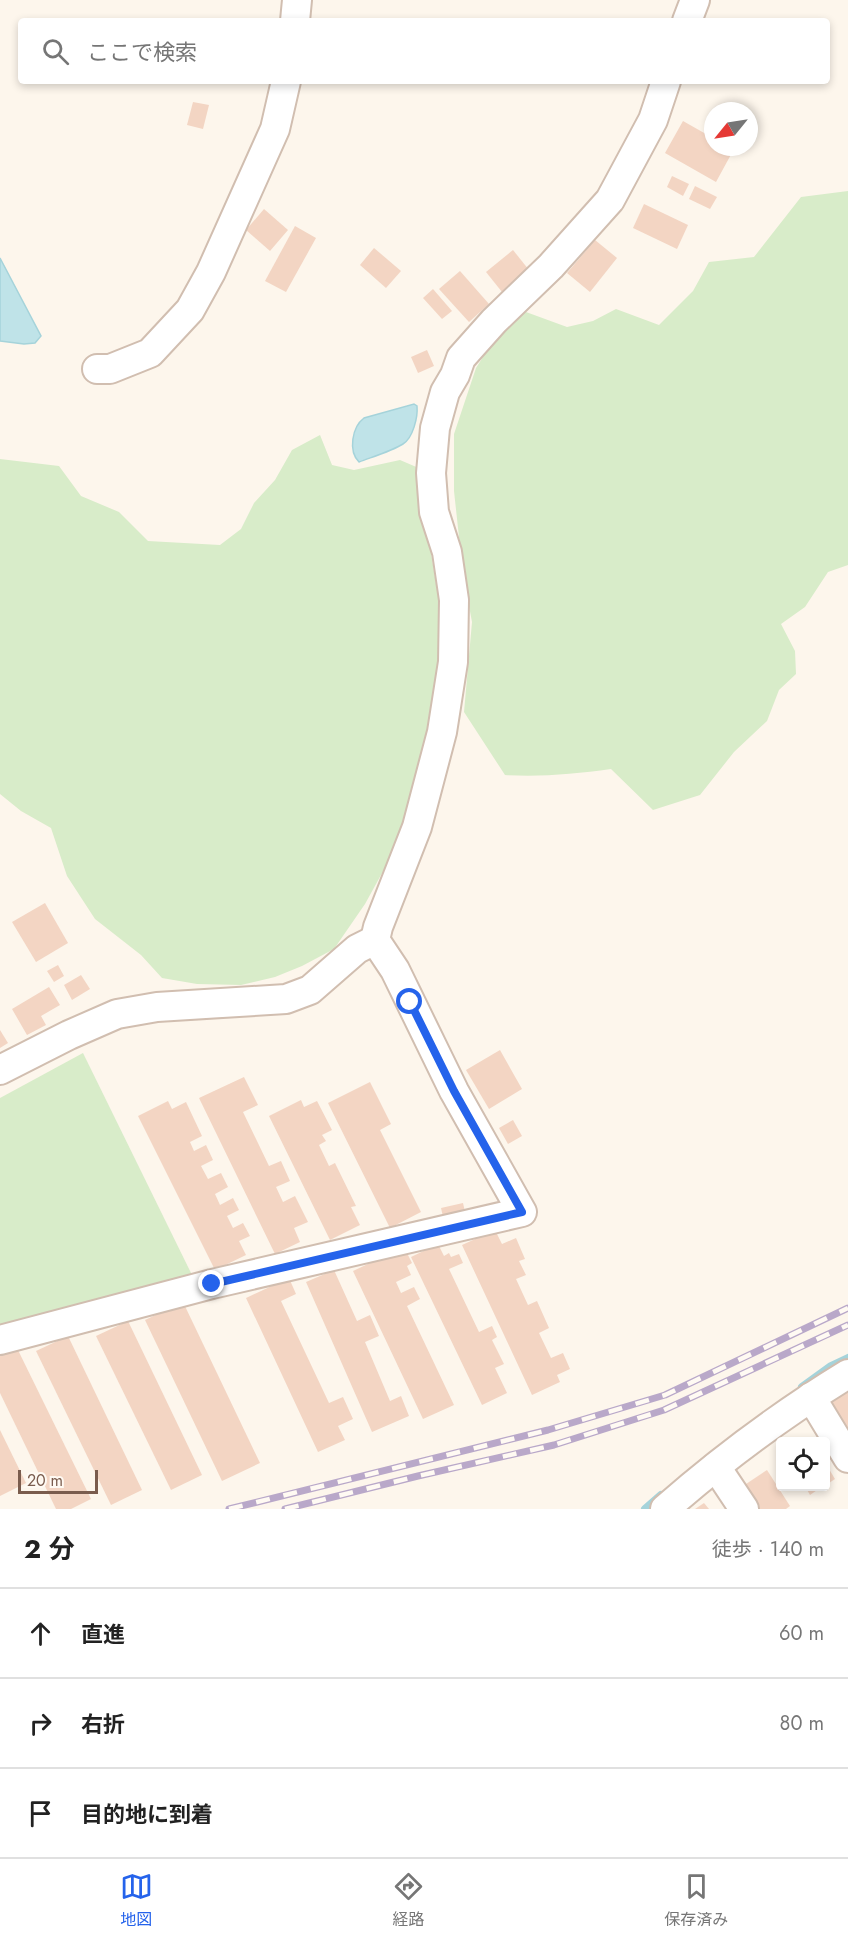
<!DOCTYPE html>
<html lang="ja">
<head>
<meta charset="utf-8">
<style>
	:root { --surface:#fff; --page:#f2f2f2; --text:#222; --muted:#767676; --line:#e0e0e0; --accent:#2563eb }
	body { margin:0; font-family:Jost,"Noto Sans JP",sans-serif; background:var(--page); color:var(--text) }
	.controls { position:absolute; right:18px; bottom:18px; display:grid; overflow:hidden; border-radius:6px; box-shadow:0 3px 9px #0003 }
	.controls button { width:54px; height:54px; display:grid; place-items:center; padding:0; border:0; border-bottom:2px solid var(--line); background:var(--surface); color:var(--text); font:30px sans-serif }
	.compass { position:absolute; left:704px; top:102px; width:54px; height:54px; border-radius:50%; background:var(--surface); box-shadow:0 3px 9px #0003; rotate:240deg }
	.scale { position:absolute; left:18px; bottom:15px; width:80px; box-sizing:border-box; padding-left:6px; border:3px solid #7a5c4d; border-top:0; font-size:16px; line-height:21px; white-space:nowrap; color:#7a5c4d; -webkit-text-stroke:4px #fffaf3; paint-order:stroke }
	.stop { position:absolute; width:18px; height:18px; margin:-14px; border:4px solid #2563eb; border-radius:50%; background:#fff }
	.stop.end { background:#2563eb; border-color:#fff; box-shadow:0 2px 6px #0008 }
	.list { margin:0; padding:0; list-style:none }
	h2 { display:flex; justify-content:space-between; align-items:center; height:78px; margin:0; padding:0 24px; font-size:26px }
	h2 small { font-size:20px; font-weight:400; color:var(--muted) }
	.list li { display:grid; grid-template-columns:39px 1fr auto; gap:18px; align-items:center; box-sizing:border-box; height:90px; padding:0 24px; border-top:2px solid var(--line) }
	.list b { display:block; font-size:22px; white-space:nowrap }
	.list em { font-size:20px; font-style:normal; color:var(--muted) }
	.icon { flex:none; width:33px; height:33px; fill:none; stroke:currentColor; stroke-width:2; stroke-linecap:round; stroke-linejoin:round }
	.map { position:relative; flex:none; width:848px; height:1509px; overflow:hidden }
	.search { position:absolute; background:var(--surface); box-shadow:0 3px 9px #0003; left:18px; right:18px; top:18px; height:66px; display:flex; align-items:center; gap:15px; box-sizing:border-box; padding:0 21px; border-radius:6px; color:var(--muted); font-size:22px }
	.sheet { height:348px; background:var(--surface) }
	nav { display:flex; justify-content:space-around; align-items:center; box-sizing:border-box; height:84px; border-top:2px solid var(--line); background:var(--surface); font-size:16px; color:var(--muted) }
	nav a { display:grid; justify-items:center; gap:3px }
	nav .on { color:var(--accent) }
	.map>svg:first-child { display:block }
</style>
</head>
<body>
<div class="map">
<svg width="848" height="1509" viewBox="0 0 848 1509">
	<rect width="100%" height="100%" fill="#fdf6ec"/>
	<g fill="#d8ecc9">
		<path d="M848,191v374l-20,7 -23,35 -24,17 14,27 1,23 -17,16 -12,31 -33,31 -34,43 -47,15 -42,-41c-36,5 -70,8 -106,6l-41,-63 8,-90 -9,-48 -9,-83v-57l22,-66 26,-41 24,-15 41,15 26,-6 23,-12 43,16 34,-34 16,-29 45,-5 47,-60z"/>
		<path d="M320,435l12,30 22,5 46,-10 21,9 5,53 18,111 -9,59 -22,110 -26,62 -22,40 -31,45 -32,17 -27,11 -34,8 -44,-1 -35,-6 -21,-23 -46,-36 -28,-43 -16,-48 -30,-17 -21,-17v-335l59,7 22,30 38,16 29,29 72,4 21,-16 13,-26 21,-23 17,-30z"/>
		<path d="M83,1053l110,224 -193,54v-233z"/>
	</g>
	<g fill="#bfe3e8" stroke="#a5d3da" stroke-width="1.5">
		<path d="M0,258l41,78 -6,7 -11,1 -24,-3z"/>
		<path d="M414,404l3,2c1,11 -4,32 -14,38 -11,7 -31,13 -44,18 -11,-11 -7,-35 5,-44z"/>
	</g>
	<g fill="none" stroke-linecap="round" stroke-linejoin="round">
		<g stroke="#a5d3da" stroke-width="8">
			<path d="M802,1387l29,-21 17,-8"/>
			<path d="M645,1509l16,-14"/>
		</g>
	</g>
	<g fill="#f3d5c3">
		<path d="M193,102l16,3 -6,24 -16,-4z"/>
		<path d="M683,121l30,17v9h17l4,2 -18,33 -51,-29z"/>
		<path d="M672,176l17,8 -6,12 -16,-9z"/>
		<path d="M695,186l22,11 -7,12 -21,-10z"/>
		<path d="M644,204l44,21 -11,24 -44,-21z"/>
		<path d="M264,209l24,21 -18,21 -24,-21z"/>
		<path d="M295,226l21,12 -30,54 -21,-11z"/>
		<path d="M595,240l22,18 -27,34 -23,-19z"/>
		<path d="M374,248l27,23 -15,17 -26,-23z"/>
		<path d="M513,250l16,20 -27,22 -16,-20z"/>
		<path d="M460,271l29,33 -20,18 -30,-33z"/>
		<path d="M433,289l19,22 -10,8 -19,-21z"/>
		<path d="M427,350l7,16 -16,7 -7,-16z"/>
		<path d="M45,903l23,40 -32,19 -24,-40z"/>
		<path d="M58,965l6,11 -10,6 -7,-11z"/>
		<path d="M81,975l9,14 -18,11 -8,-15z"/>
		<path d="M49,987l11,18 -19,11 5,9 -19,10 -15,-26z"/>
		<path d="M0,1030l8,13 -8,5z"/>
		<path d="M500,1050l22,39 -33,20 -23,-39z"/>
		<path d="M244,1077l14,28 -15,7 26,54 12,-5 9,20 -14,6 7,15 12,-6 13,26 -14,6 6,14 -25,12 -76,-156z"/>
		<path d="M370,1082l21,42 -11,6 41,82 -31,16 -62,-125z"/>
		<path d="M301,1100l3,7 13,-6 15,29 -10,5 4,6 -7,4 10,21 6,-3 21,43 -5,1 9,18 -30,15 -61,-124z"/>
		<path d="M168,1101l4,8 14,-7 16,34 -12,6 4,9 12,-6 7,15 -12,6 7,13 13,-6 7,14 -13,7 5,11 13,-7 6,12 -12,6 6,12 10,-5 7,13 -11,5 7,14 -31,15 -77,-154z"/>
		<path d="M513,1120l9,16 -14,8 -9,-16z"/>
		<path d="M463,1203l3,13 -22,5 -3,-13z"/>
		<path d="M495,1230l7,14 14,-6 9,21 -6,2 7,14 -10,4 12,26 9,-4 12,27 -10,5 12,25 12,-5 7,16 -13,6 3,7 -28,13 -70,-150z"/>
		<path d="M438,1244l6,12 5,-3 2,4 8,-3 4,9 -14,6 30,63 13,-6 5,11 -5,3 12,24 -9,4 12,25 -25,12 -71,-148z"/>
		<path d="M404,1247l8,16 -5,3 4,9 -15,7 5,11 13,-6 6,12 -13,7 47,99 -31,14 -70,-148z"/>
		<path d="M334,1270l23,51 13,-6 9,21 -14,6 25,59 11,-5 8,20 -37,16 -66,-150z"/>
		<path d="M289,1278l7,16 -15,7 48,102 14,-6 10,22 -15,7 7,14 -27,12 -72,-154z"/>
		<path d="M183,1302l77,161 -38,18 -77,-161z"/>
		<path d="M128,1321l74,154 -31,15 -75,-154z"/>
		<path d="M68,1336l74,154 -31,15 -75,-154z"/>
		<path d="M16,1346l75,153 -20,10h-15l-56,-116v-39z"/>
		<path d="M848,1391v40l-18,-30z"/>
		<path d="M0,1430l26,53 -26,13z"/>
		<path d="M826,1464l9,15 -9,6z"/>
		<path d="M767,1470l23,36 -4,3h-28l-15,-23z"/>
		<path d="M805,1486h18l-13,9z"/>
		<path d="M704,1503l5,6h-14z"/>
	</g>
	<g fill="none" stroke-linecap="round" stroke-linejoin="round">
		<g stroke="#d1beb0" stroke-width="32">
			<g id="minor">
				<path d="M295,21l2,-21"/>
				<path d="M687,21l8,-21"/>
				<path d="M97,369h13l40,-16 40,-43 21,-38 64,-143 11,-48"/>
				<path d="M0,1070l69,-35 48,-21 40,-7 129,-8 24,-9 47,-41 18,-9"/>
				<path d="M0,1340l212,-56 310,-72 -68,-121 -59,-121 -20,-30 3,-13 39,-100 25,-95 11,-70 1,-62 -7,-48 -13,-40 -3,-39 4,-45 10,-36 10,-17 6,-17 33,-37 57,-55 59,-66 43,-80 13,-39"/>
				<path d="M811,1397l37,61"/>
				<path d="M716,1467l28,42"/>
				<path d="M665,1509c57,-50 119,-96 183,-135"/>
			</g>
		</g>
		<use href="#minor" stroke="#fff" stroke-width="28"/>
		<g stroke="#b9a8c9" stroke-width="7">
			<g id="rail">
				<path d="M229,1509l319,-79 117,-35 183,-87"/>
				<path d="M285,1509l133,-33 136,-31 110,-35 184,-85"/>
			</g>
		</g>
		<use href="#rail" stroke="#fffaf3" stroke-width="4.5" stroke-dasharray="14" stroke-linecap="butt"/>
	</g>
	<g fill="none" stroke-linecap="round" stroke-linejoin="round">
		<path stroke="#2563eb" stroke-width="8" d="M212,1284l310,-72 -68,-121 -44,-89"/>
	</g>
</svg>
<div class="controls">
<button><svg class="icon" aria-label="locate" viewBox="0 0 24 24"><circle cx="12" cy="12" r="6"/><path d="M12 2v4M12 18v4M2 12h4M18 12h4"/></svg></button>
</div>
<svg class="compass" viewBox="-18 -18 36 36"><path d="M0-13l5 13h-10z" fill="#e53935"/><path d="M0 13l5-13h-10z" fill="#767676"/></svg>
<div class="scale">20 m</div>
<div class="stop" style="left:410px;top:1002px"></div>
<div class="stop end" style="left:212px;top:1284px"></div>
<div class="search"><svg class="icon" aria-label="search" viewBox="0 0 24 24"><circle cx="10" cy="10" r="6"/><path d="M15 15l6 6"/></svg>ここで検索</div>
</div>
<section class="sheet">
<h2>2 分<small>徒歩 · 140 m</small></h2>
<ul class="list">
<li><svg class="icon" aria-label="ahead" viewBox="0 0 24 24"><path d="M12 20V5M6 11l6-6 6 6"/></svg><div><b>直進</b></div><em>60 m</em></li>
<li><svg class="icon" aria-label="right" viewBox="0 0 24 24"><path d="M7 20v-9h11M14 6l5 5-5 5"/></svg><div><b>右折</b></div><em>80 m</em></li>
<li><svg class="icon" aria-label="arrive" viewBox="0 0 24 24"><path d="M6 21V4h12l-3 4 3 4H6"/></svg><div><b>目的地に到着</b></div></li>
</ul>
</section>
<nav>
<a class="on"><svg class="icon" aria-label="map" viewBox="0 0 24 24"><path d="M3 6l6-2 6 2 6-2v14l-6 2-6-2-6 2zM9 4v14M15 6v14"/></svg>地図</a>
<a><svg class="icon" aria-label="directions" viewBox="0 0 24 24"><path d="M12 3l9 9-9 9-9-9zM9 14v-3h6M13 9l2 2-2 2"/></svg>経路</a>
<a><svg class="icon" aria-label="saved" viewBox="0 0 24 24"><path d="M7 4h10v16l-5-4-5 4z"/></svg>保存済み</a>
</nav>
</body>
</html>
